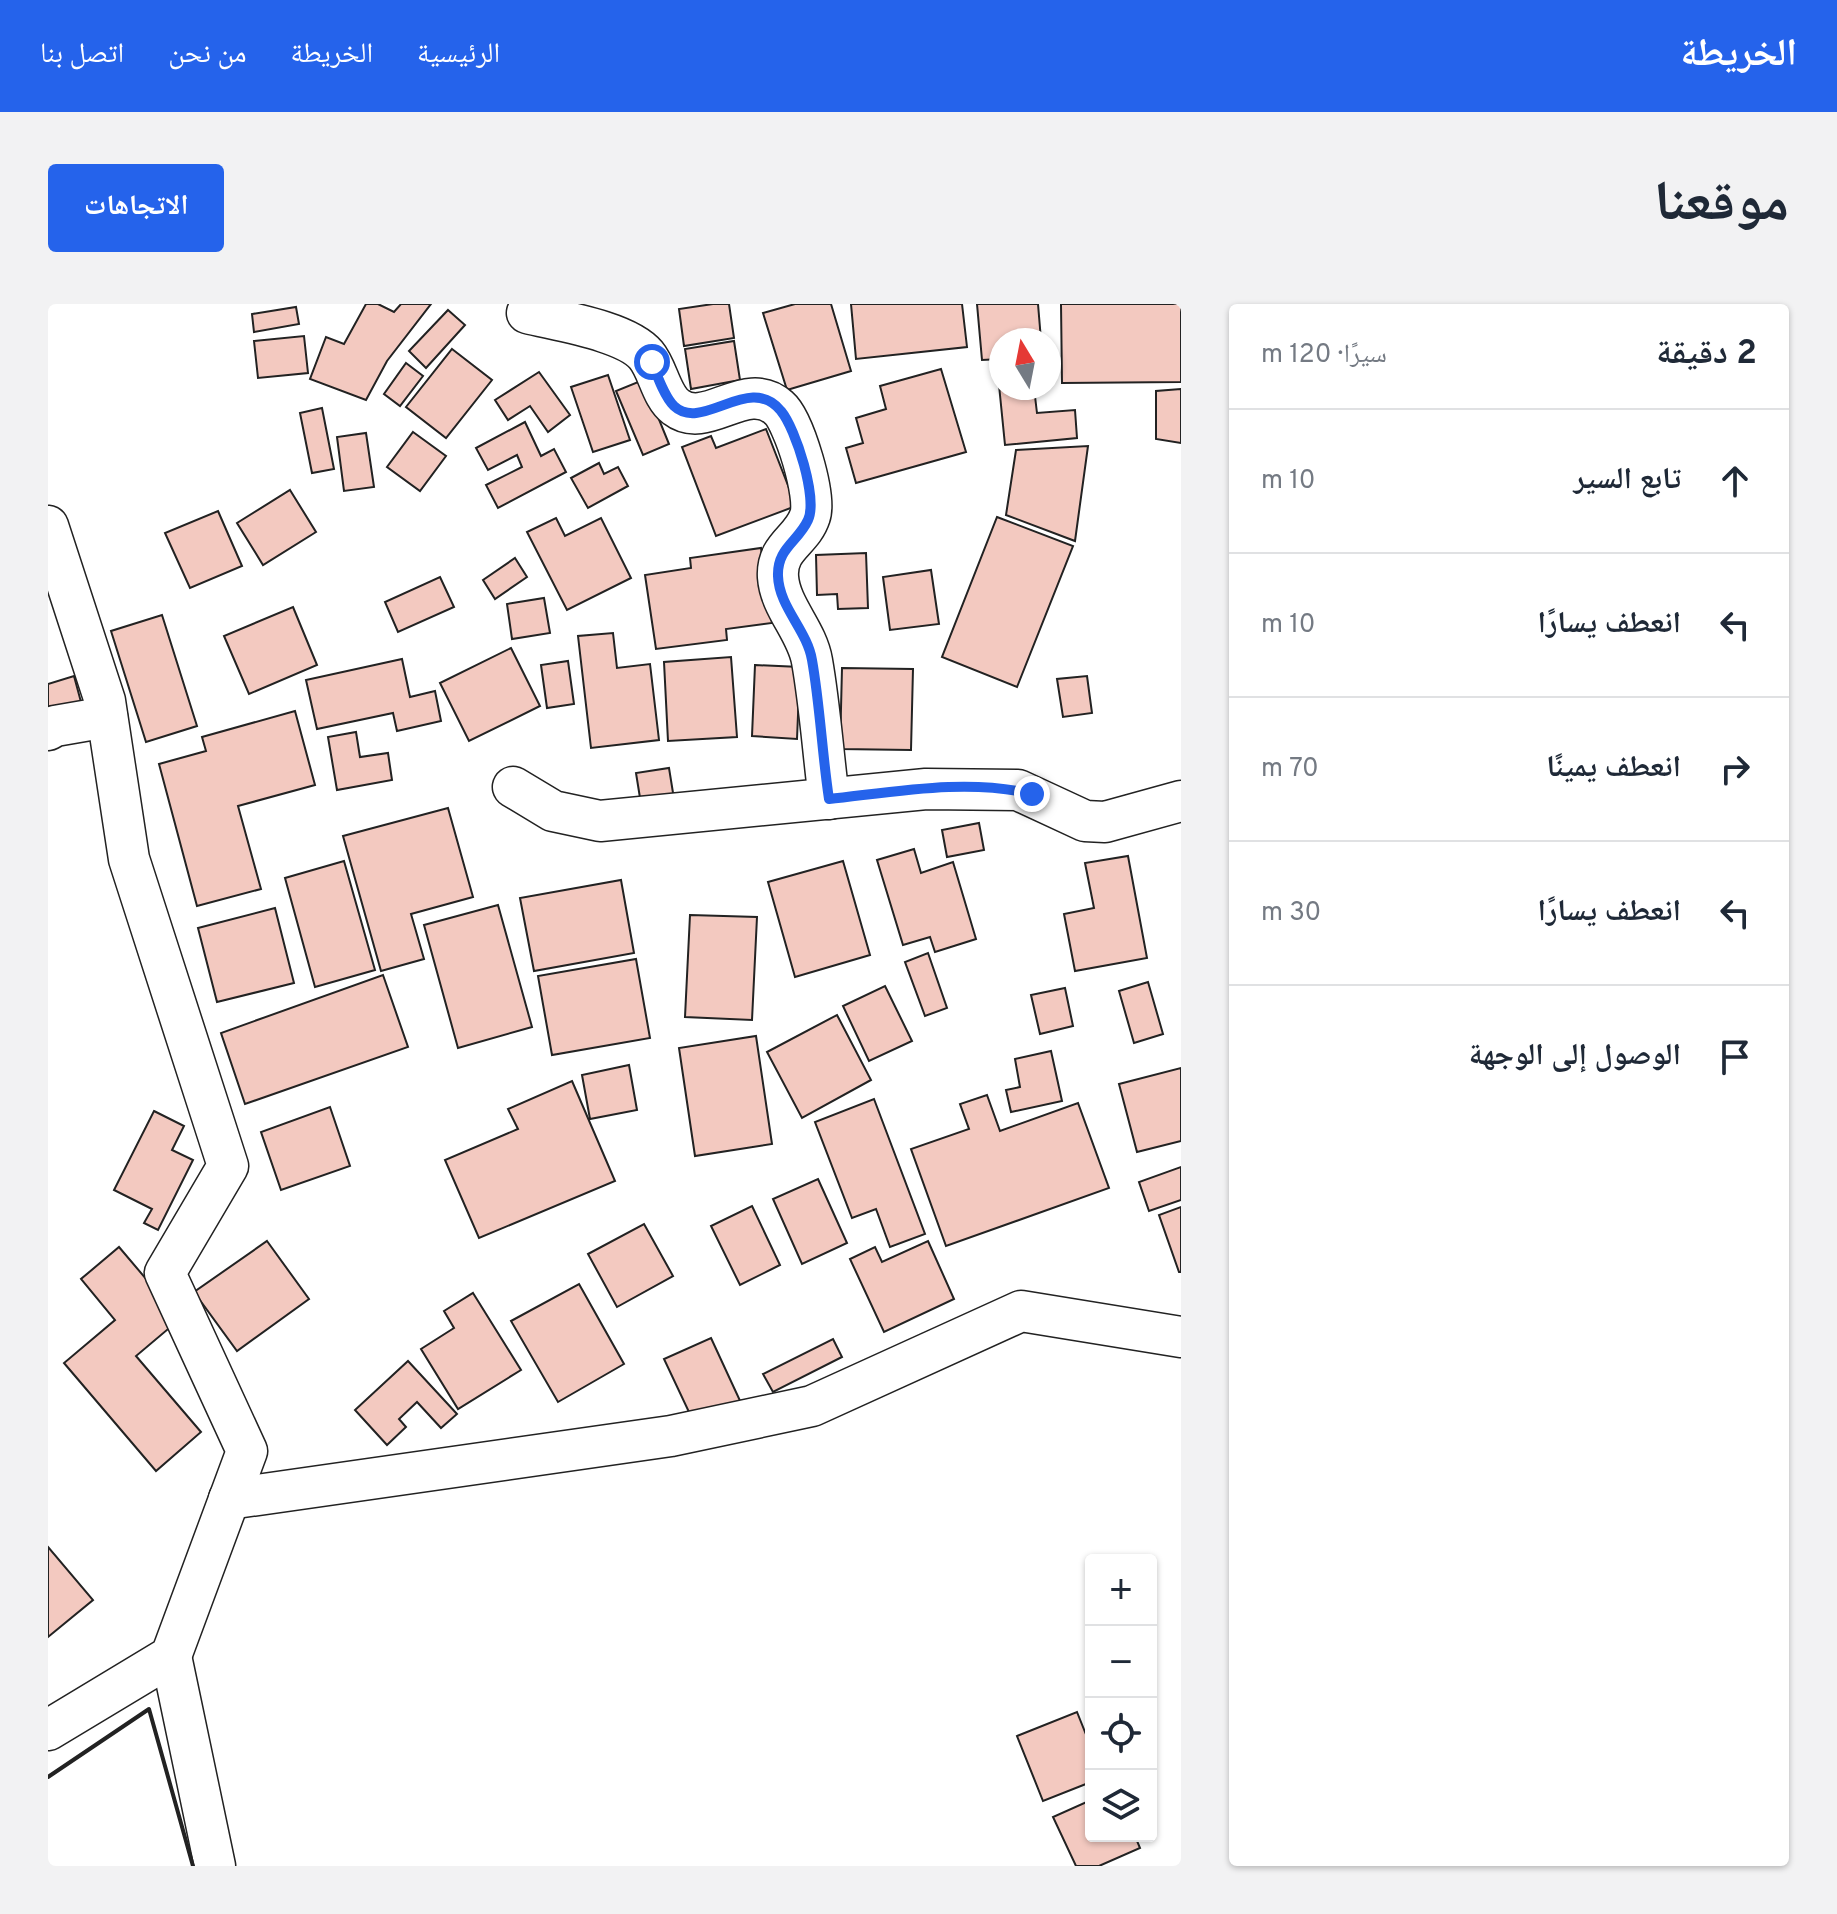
<!DOCTYPE html>
<html lang="ar">
<head>
<meta charset="utf-8">
<style>
	:root { --surface:#fff; --page:#f2f2f3; --text:#1f2937; --muted:#747a83; --line:#e0e1e3; --accent:#2563eb }
	body { margin:0; font-family:Overpass,"Noto Naskh Arabic",sans-serif; background:var(--page); color:var(--text); direction:rtl }
	.controls { position:absolute; right:24px; bottom:24px; display:grid; overflow:hidden; border-radius:8px; box-shadow:0 2px 6px #0004 }
	.controls button { width:72px; height:72px; display:grid; place-items:center; padding:0; border:0; border-bottom:2px solid var(--line); background:var(--surface); color:var(--text); font:40px sans-serif }
	.compass { position:absolute; left:941px; top:24px; width:72px; height:72px; border-radius:50%; background:var(--surface); box-shadow:0 2px 6px #0004; rotate:350deg }
	.stop { position:absolute; width:24px; height:24px; margin:-18px; border:6px solid #2563eb; border-radius:50%; background:#fff }
	.stop.end { background:#2563eb; border-color:#fff; box-shadow:0 2px 8px #0008 }
	.list { margin:0; padding:0; list-style:none }
	h2 { display:flex; justify-content:space-between; align-items:center; height:104px; margin:0; padding:0 32px; font-size:34px }
	h2 small { font-size:26px; font-weight:400; color:var(--muted) }
	.list li { display:grid; grid-template-columns:52px 1fr auto; gap:24px; align-items:center; box-sizing:border-box; height:144px; padding:0 32px; border-top:2px solid var(--line) }
	.list b { display:block; font-size:30px; white-space:nowrap }
	.list em { font-size:26px; font-style:normal; color:var(--muted) }
	.icon { flex:none; width:44px; height:44px; fill:none; stroke:currentColor; stroke-width:2; stroke-linecap:round; stroke-linejoin:round }
	.map { position:relative; flex:none; width:1133px; height:1562px; overflow:hidden; direction:ltr; border-radius:8px }
	header { display:flex; align-items:center; gap:48px; box-sizing:border-box; height:112px; padding:0 40px; background:var(--accent); color:#fff }
	header strong { font-size:38px }
	nav { display:flex; gap:44px; margin-inline-start:auto; font-size:28px }
	.intro { display:flex; align-items:center; justify-content:space-between; box-sizing:border-box; height:192px; padding:0 48px }
	h1 { margin:0; font-size:56px }
	.button { padding:20px 36px; border-radius:8px; background:var(--accent); color:#fff; font-size:28px; font-weight:700 }
	main { display:flex; gap:48px; padding:0 48px }
	aside { flex:1; background:var(--surface); border-radius:8px; box-shadow:0 2px 6px #0004 }
	.map>svg:first-child { display:block }
</style>
</head>
<body>
<header>
<strong>الخريطة</strong>
<nav><a>الرئيسية</a><a>الخريطة</a><a>من نحن</a><a>اتصل بنا</a></nav>
</header>
<div class="intro"><h1>موقعنا</h1><a class="button">الاتجاهات</a></div>
<main>
<aside>
<h2>2 دقيقة<small>سيرًا · 120 m</small></h2>
<ul class="list">
<li><svg class="icon" aria-label="ahead" viewBox="0 0 24 24"><path d="M12 20V5M6 11l6-6 6 6"/></svg><div><b>تابع السير</b></div><em>10 m</em></li>
<li><svg class="icon" aria-label="left" viewBox="0 0 24 24"><path d="M17 20v-9H6M10 6l-5 5 5 5"/></svg><div><b>انعطف يسارًا</b></div><em>10 m</em></li>
<li><svg class="icon" aria-label="right" viewBox="0 0 24 24"><path d="M7 20v-9h11M14 6l5 5-5 5"/></svg><div><b>انعطف يمينًا</b></div><em>70 m</em></li>
<li><svg class="icon" aria-label="left" viewBox="0 0 24 24"><path d="M17 20v-9H6M10 6l-5 5 5 5"/></svg><div><b>انعطف يسارًا</b></div><em>30 m</em></li>
<li><svg class="icon" aria-label="arrive" viewBox="0 0 24 24"><path d="M6 21V4h12l-3 4 3 4H6"/></svg><div><b>الوصول إلى الوجهة</b></div></li>
</ul>
</aside>
<div class="map">
<svg width="1133" height="1562" viewBox="0 0 1133 1562">
	<rect width="100%" height="100%" fill="#fff"/>
	<g fill="#f3c9c0" stroke="#222" stroke-width="2">
		<path d="M318,0h12l16,8 7,-8h30l-44,57 -21,39 -56,-21 16,-42 18,7z"/>
		<path d="M665,0h16l5,34 -50,8 -5,-37z"/>
		<path d="M747,0h36l20,67 -64,19 -24,-77z"/>
		<path d="M803,0h111l5,43 -111,12z"/>
		<path d="M929,0h61l3,36h-40v19l-19,1z"/>
		<path d="M1013,0h120v78l-119,1z"/>
		<path d="M248,3l3,17 -45,8 -2,-18z"/>
		<path d="M400,6l17,15 -39,43 -17,-17z"/>
		<path d="M256,32l4,37 -50,5 -4,-37z"/>
		<path d="M686,37l6,39 -49,9 -6,-40z"/>
		<path d="M404,45l40,31 -46,58 -40,-31z"/>
		<path d="M358,59l17,13 -23,30 -16,-12z"/>
		<path d="M893,65l25,83 -110,31 -10,-35 17,-5 -7,-25 30,-9 -6,-23z"/>
		<path d="M491,68l31,43 -22,17 -18,-26 -22,14 -13,-20z"/>
		<path d="M560,71l22,65 -37,12 -22,-65z"/>
		<path d="M950,71h3v13h33l3,25 38,-3 2,28 -72,7z"/>
		<path d="M595,76l26,64 -26,11 -27,-64z"/>
		<path d="M1133,85v54l-25,-4v-48z"/>
		<path d="M274,104l12,61 -22,4 -12,-60z"/>
		<path d="M477,118l16,34 13,-7 12,23 -68,36 -12,-23 36,-18 -5,-12 -29,15 -12,-22z"/>
		<path d="M718,125l30,77 -80,30 -34,-89 29,-11 5,12z"/>
		<path d="M365,128l33,24 -26,35 -33,-24z"/>
		<path d="M318,129l8,54 -30,4 -7,-54z"/>
		<path d="M1040,142l-13,95 -69,-26 10,-65z"/>
		<path d="M551,159l5,11 14,-7 10,19 -40,22 -17,-30z"/>
		<path d="M242,186l26,42 -53,33 -26,-42z"/>
		<path d="M170,207l24,55 -52,22 -25,-55z"/>
		<path d="M949,213l76,29 -56,141 -75,-30z"/>
		<path d="M508,214l9,18 36,-18 30,60 -64,32 -40,-78z"/>
		<path d="M713,244l11,75 -46,6 1,11 -71,9 -11,-74 46,-7 -1,-10z"/>
		<path d="M818,249l2,55 -30,1 -1,-15 -20,1 -1,-40z"/>
		<path d="M467,254l12,19 -32,22 -12,-19z"/>
		<path d="M883,266l8,54 -49,6 -7,-53z"/>
		<path d="M392,273l14,30 -56,25 -13,-30z"/>
		<path d="M496,294l6,35 -38,6 -5,-35z"/>
		<path d="M245,303l24,58 -68,29 -25,-58z"/>
		<path d="M114,311l35,111 -51,16 -35,-111z"/>
		<path d="M565,329l4,35 33,-4 9,76 -68,8 -13,-112z"/>
		<path d="M463,344l29,58 -71,35 -29,-58z"/>
		<path d="M683,353l6,80 -69,4 -4,-79z"/>
		<path d="M354,355l8,38 25,-6 6,30 -44,10 -4,-18 -76,16 -11,-49z"/>
		<path d="M520,357l6,43 -27,4 -6,-43z"/>
		<path d="M707,361l45,2 -3,72 -45,-3z"/>
		<path d="M794,364l71,1 -2,81 -71,-1z"/>
		<path d="M26,372l7,26 -33,10v-28z"/>
		<path d="M1039,372l5,37 -29,4 -6,-38z"/>
		<path d="M247,407l20,74 -77,21 23,83 -64,17 -38,-142 47,-13 -4,-14z"/>
		<path d="M308,428l4,25 28,-4 4,27 -55,10 -9,-53z"/>
		<path d="M621,464l5,31 -33,5 -5,-31z"/>
		<path d="M400,504l25,89 -62,17 13,45 -43,12 -38,-135z"/>
		<path d="M931,519l5,27 -37,7 -5,-27z"/>
		<path d="M866,545l7,24 32,-11 23,77 -41,13 -5,-15 -27,8 -26,-85z"/>
		<path d="M1080,552l19,102 -72,13 -11,-57 30,-6 -9,-45z"/>
		<path d="M296,557l31,109 -60,17 -30,-109z"/>
		<path d="M795,557l27,94 -75,22 -27,-95z"/>
		<path d="M573,576l13,73 -100,18 -14,-73z"/>
		<path d="M450,601l34,122 -74,21 -34,-123z"/>
		<path d="M227,604l19,75 -77,19 -19,-74z"/>
		<path d="M642,611l67,2 -5,103 -67,-3z"/>
		<path d="M880,649l19,55 -22,8 -20,-54z"/>
		<path d="M588,655l14,79 -98,17 -14,-79z"/>
		<path d="M335,671l25,72 -163,57 -24,-71z"/>
		<path d="M1100,678l15,52 -29,9 -15,-52z"/>
		<path d="M837,682l27,55 -43,20 -26,-55z"/>
		<path d="M1017,684l8,38 -33,8 -9,-39z"/>
		<path d="M789,711l34,65 -69,38 -35,-66z"/>
		<path d="M708,732l16,108 -77,12 -16,-108z"/>
		<path d="M1003,747l11,50 -51,11 -5,-22 14,-3 -5,-28z"/>
		<path d="M581,761l8,45 -47,9 -8,-44z"/>
		<path d="M1133,764v73l-44,11 -18,-68z"/>
		<path d="M524,777l43,100 -136,57 -34,-78 73,-31 -10,-20z"/>
		<path d="M939,791l13,36 78,-28 31,85 -163,58 -35,-97 58,-20 -9,-25z"/>
		<path d="M826,795l51,135 -35,13 -14,-38 -24,9 -37,-96z"/>
		<path d="M282,803l20,59 -69,24 -20,-58z"/>
		<path d="M106,807l30,15 -12,24 21,10 -35,70 -14,-7 8,-14 -38,-19z"/>
		<path d="M1133,863v33l-32,11 -10,-29z"/>
		<path d="M770,875l29,64 -45,21 -29,-65z"/>
		<path d="M704,902l28,59 -40,20 -29,-59z"/>
		<path d="M1133,903v65h-2l-20,-57z"/>
		<path d="M596,920l29,52 -56,31 -29,-53z"/>
		<path d="M219,937l42,58 -72,52 -43,-59z"/>
		<path d="M880,937l26,58 -70,33 -34,-73 25,-12 7,15z"/>
		<path d="M71,943l61,72 -44,37 65,76 -45,39 -92,-108 51,-43 -34,-41z"/>
		<path d="M531,980l45,80 -66,38 -47,-81z"/>
		<path d="M425,989l48,77 -63,39 -37,-60 33,-21 -10,-17z"/>
		<path d="M663,1034l31,67 -46,22 -32,-68z"/>
		<path d="M785,1035l9,18 -69,35 -10,-18z"/>
		<path d="M360,1057l49,53 -16,14 -24,-26 -18,17 7,8 -19,18 -32,-35z"/>
		<path d="M0,1243l45,53 -45,37z"/>
		<path d="M1029,1408l14,35v35l-48,19 -26,-65z"/>
		<path d="M1043,1496v36h44l5,12 -41,18h-23l-23,-49z"/>
	</g>
	<g fill="none" stroke-linecap="round" stroke-linejoin="round">
		<g stroke="#222" stroke-width="43">
			<g id="minor">
				<path d="M479,9c32,8 99,18 119,42 12,14 15,41 30,52 31,24 70,-29 103,1 15,13 38,89 31,108 -8,25 -34,30 -32,61 2,30 29,54 34,84 8,45 11,92 17,138"/>
				<path d="M0,222l57,175 24,158 99,307 -63,107 82,178 -76,205 -123,74"/>
				<path d="M0,426l7,-4 52,-9"/>
				<path d="M465,483l40,24 47,10 326,-32 92,1 67,31 20,1 76,-21"/>
				<path d="M181,1195l442,-63 141,-30 209,-95 160,26"/>
				<path d="M123,1352l44,210"/>
			</g>
		</g>
		<use href="#minor" stroke="#fff" stroke-width="40"/>
		<path stroke="#222" stroke-width="4" d="M0,1473l101,-68 44,157"/>
	</g>
	<g fill="none" stroke-linecap="round" stroke-linejoin="round">
		<path stroke="#2563eb" stroke-width="10" d="M604,58c5,13 12,34 22,44 28,27 76,-34 107,5 15,18 37,88 27,109 -10,22 -31,28 -30,56 1,31 29,54 34,84 8,45 10,93 17,139 65,-7 139,-21 203,-5"/>
	</g>
</svg>
<div class="controls">
<button>+</button>
<button>−</button>
<button><svg class="icon" aria-label="locate" viewBox="0 0 24 24"><circle cx="12" cy="12" r="6"/><path d="M12 2v4M12 18v4M2 12h4M18 12h4"/></svg></button>
<button><svg class="icon" aria-label="layers" viewBox="0 0 24 24"><path d="M12 4l9 5-9 5-9-5zM3 14l9 5 9-5"/></svg></button>
</div>
<svg class="compass" viewBox="-18 -18 36 36"><path d="M0-13l5 13h-10z" fill="#e53935"/><path d="M0 13l5-13h-10z" fill="#747a83"/></svg>
<div class="stop" style="left:604px;top:58px"></div>
<div class="stop end" style="left:984px;top:490px"></div>
</div>
</main>
</body>
</html>
